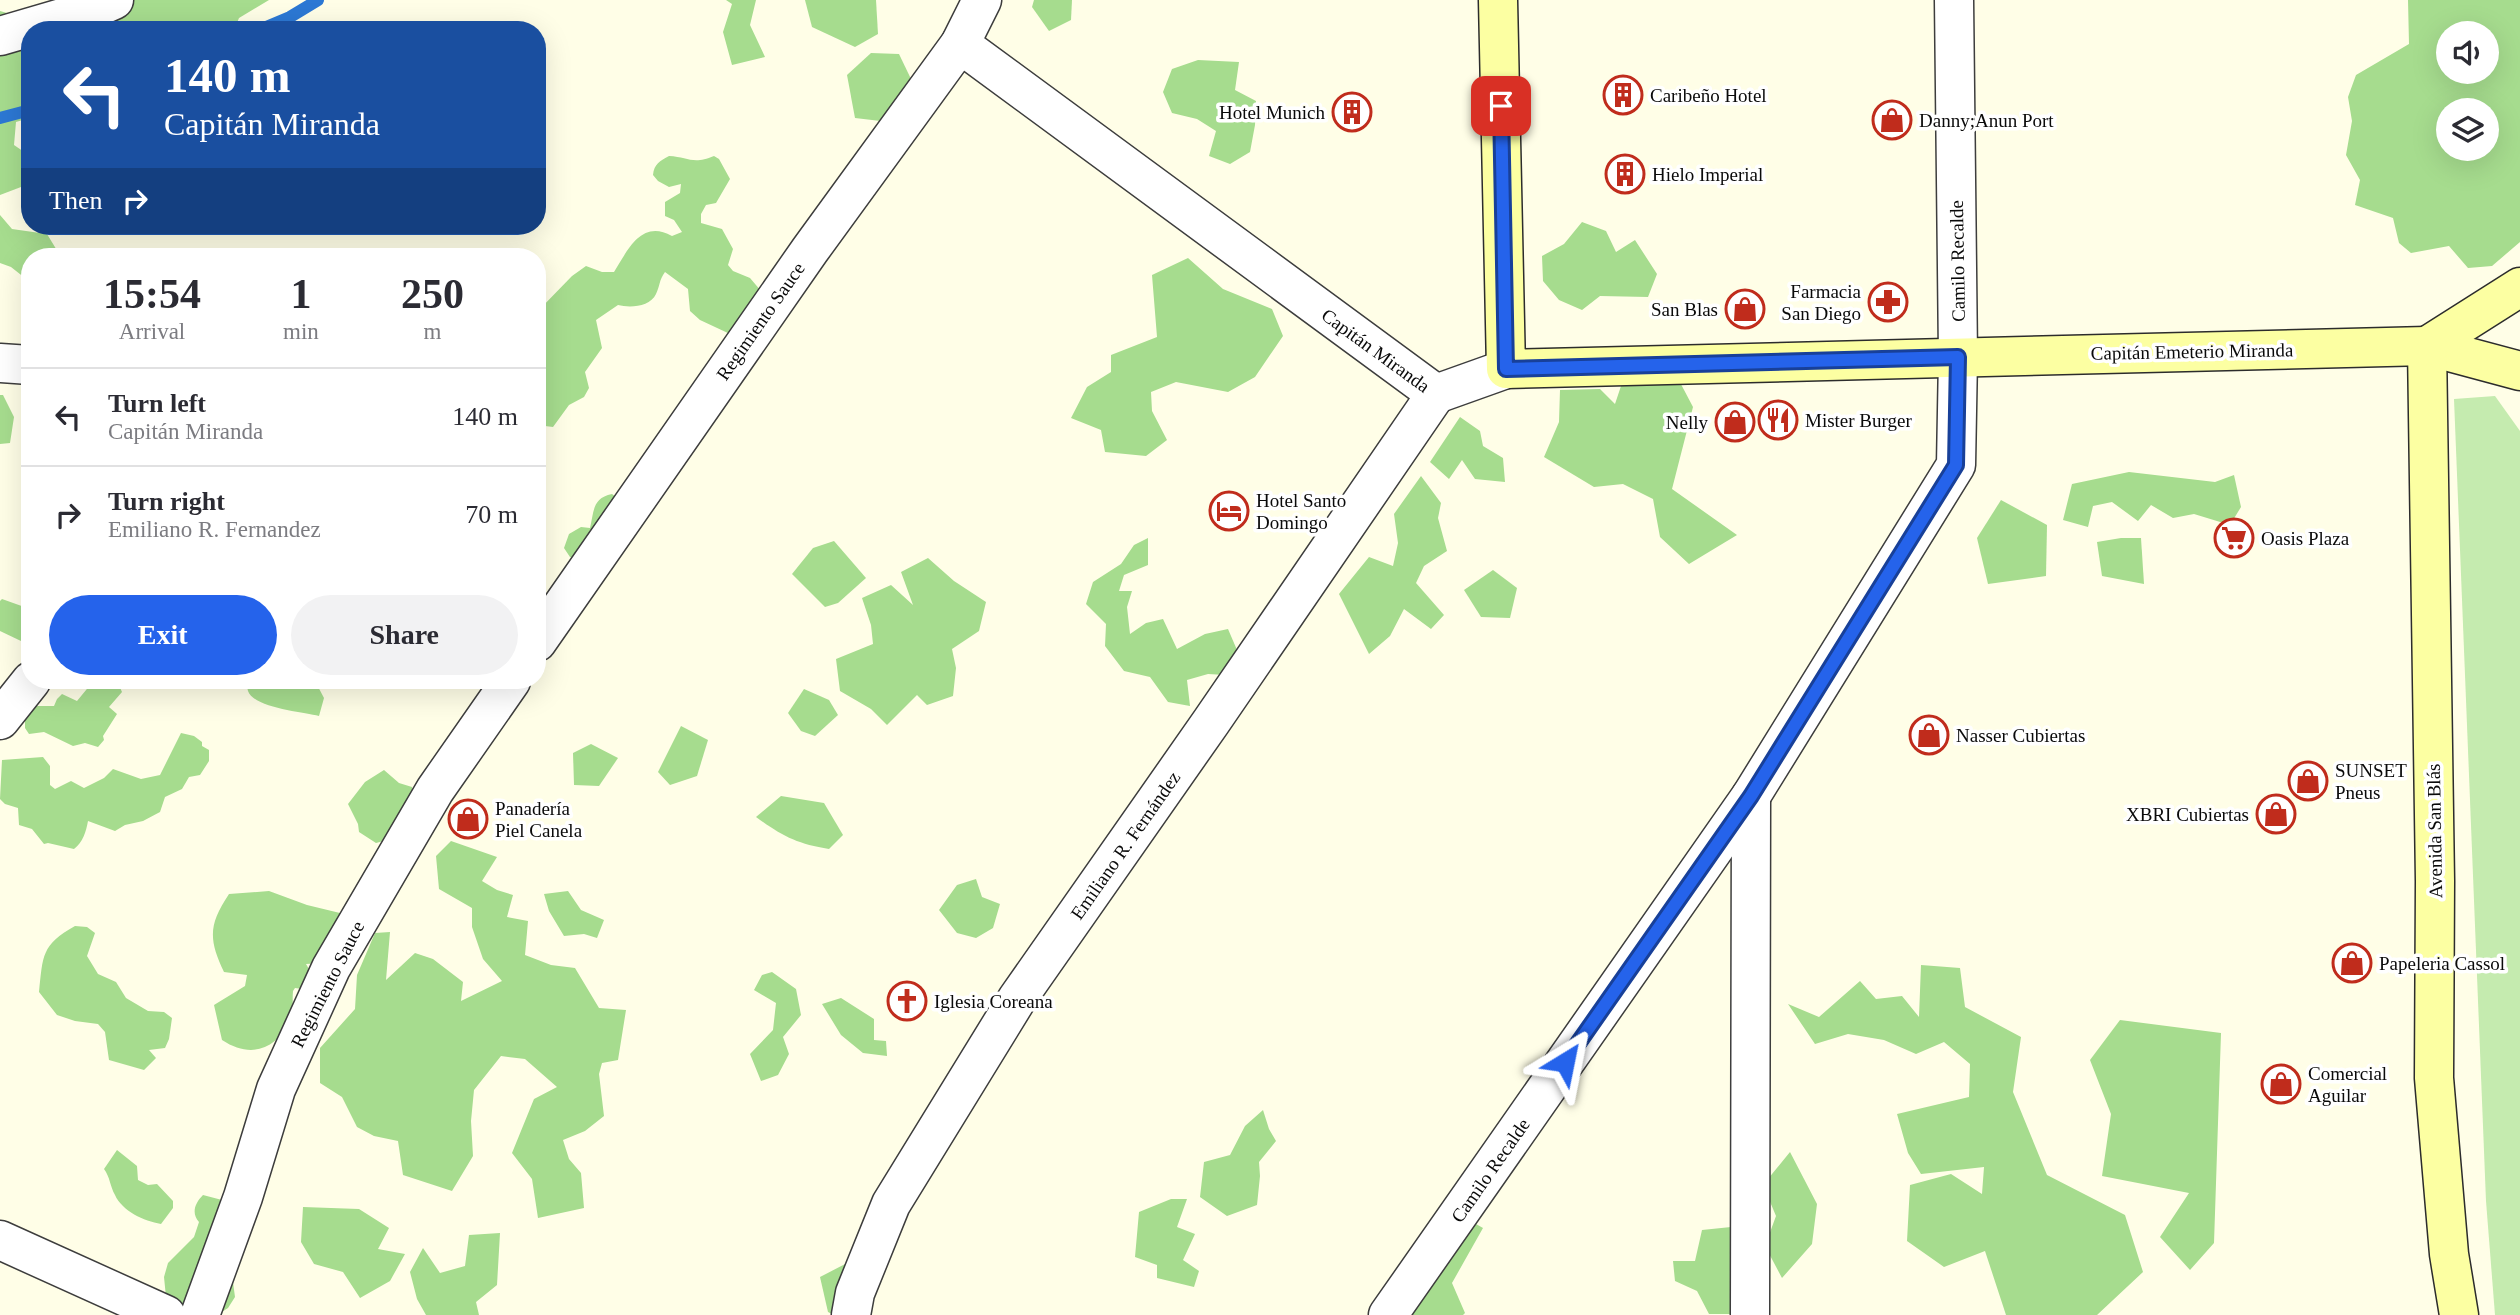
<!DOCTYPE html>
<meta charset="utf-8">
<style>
:root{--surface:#fff;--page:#f2f2f3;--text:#2b2b33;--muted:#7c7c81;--line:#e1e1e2;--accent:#2563eb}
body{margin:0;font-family:Georgia,serif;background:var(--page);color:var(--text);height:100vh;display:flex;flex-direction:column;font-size:26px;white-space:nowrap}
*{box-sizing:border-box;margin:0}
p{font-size:23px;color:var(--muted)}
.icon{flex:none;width:38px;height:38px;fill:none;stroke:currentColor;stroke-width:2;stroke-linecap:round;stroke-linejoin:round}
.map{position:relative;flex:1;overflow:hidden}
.side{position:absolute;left:21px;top:248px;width:525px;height:441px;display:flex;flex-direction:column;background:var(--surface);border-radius:28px;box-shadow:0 7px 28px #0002}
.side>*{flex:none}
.banner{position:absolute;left:21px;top:21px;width:525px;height:214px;border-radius:28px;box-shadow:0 7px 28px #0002;background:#1a4fa0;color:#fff;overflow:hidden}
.tools{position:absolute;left:2436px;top:21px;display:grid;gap:14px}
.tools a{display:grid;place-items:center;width:63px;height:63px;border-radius:50%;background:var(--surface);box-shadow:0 7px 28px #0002;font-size:35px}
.pin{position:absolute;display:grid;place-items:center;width:60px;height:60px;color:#fff;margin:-30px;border-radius:14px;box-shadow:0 4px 10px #0006}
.me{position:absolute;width:77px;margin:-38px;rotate:35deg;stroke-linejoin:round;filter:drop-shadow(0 0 5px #0008)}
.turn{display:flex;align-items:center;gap:24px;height:147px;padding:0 28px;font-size:32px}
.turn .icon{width:91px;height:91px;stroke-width:2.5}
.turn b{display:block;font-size:49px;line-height:60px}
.then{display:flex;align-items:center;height:66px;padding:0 28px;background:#0003;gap:14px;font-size:26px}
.eta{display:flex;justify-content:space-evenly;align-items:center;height:119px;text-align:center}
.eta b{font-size:42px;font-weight:600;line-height:49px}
.cta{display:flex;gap:14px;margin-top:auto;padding:14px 28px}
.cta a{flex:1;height:80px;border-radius:42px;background:var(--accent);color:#fff;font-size:28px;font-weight:600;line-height:80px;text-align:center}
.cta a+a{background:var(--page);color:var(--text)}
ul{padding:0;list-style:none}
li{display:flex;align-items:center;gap:21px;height:98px;padding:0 28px;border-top:2px solid var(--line)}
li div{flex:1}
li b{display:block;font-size:26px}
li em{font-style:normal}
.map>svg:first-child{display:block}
</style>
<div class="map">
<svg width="2520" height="1315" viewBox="0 0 2520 1315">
<rect width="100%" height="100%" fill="#fffee7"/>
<path fill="#c5ebaf" d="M2495 396 2520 431V1315H2495L2486 1201 2454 399Z"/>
<g fill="#a6dc8e" fill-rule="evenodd">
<path d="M71 0H269L239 18 234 30H116L108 27Z"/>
<path d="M726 0H756L750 25 765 57 732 65 723 32 732 4Z"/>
<path d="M805 0H876L878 34 855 47 812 27Z"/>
<path d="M1034 0H1072L1071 20 1049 31 1032 7Z"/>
<path d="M2408 0H2520V242L2492 266 2468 268 2449 246 2411 253 2399 243 2393 218 2355 205 2360 180 2346 155 2352 121 2348 97 2356 75 2409 44ZM2487 33V72H2448V33ZM2448 110H2487V149H2448Z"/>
<path d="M0 11 14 15 30 40V112L26 119 16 122 14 145 30 156V167L21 187 0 195Z"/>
<path d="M871 53 899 54 911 79 889 122 855 118 847 75Z"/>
<path d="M1198 60 1239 62 1235 90 1256 101 1255 125 1250 152 1230 164 1209 156 1216 131 1197 119 1172 113 1163 92 1172 69Z"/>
<path d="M669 156C688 157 693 165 714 156L719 159 730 179 716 203 706 205 701 214V223L722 229 733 249 728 265 733 271 750 278 767 298 730 334 700 320 690 311 688 289 665 272C659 280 660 286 656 294 650 307 630 308 618 305L596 320 602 348 585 372 589 388 584 397 569 405 553 427 537 425V312L572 276 586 266 602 272H614C628 250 641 219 672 236L682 232 674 220 665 216V202L680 193 681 184 669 187 658 181 653 175C654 164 660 161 669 156Z"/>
<path d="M0 215 12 229 47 234 61 257H30V282L11 267 0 263Z"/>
<path d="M1582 222 1606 231 1616 252 1635 240 1657 274 1648 297 1600 296 1582 310 1559 300 1543 281 1542 256 1564 244Z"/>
<path d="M1188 258 1223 289 1272 309 1283 336 1255 377 1228 392 1176 382 1151 392 1152 411 1167 440 1146 456 1105 452 1101 430 1071 418 1087 387 1111 372V355L1157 337 1152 275Z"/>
<path d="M1673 369 1693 407 1672 489 1737 535 1689 564 1660 537 1653 499 1623 484 1594 487 1544 457 1559 422 1560 390 1600 389 1615 404 1625 374Z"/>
<path d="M0 395H3L14 417 10 443 0 444Z"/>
<path d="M1460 417 1480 431 1483 446 1503 458 1505 482 1475 479 1462 460 1449 479 1430 462Z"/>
<path d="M2129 472 2215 482 2234 475 2241 507 2230 525 2194 514 2173 518 2151 505 2138 521 2112 502 2093 506 2088 527 2063 520 2072 484Z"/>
<path d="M1421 476 1441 503 1438 518 1447 551 1424 566 1416 583 1444 615 1431 629 1404 609 1390 636 1369 654 1339 594 1369 557 1393 566 1398 543 1394 514Z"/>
<path d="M612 494 616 497 580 561 570 557 564 548 569 534 581 527 590 528C594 512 592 498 612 494Z"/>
<path d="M2001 500 2047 525 2046 576 1988 584 1977 538Z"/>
<path d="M1148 538V565L1124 575 1119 591H1132L1127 607 1130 634 1146 623 1163 619 1177 649 1205 634 1228 629 1240 657 1225 675 1208 674 1187 680 1190 706 1168 702 1150 677 1124 671 1105 646 1106 624 1086 604 1093 582 1121 564 1134 545Z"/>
<path d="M2121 538H2141L2144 584 2102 576 2097 542Z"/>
<path d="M834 541 866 578 838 603 825 607 792 574 813 548Z"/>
<path d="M928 558 954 581 986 602 979 631 952 649 956 668 953 696 927 705 917 695 887 725 871 709 840 691 836 659 873 644 871 625 862 598 891 585 913 605 901 572Z"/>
<path d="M1493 570 1517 588 1510 618 1481 617 1464 590Z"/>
<path d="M2 599 30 609V640L21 641 0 631V601Z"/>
<path d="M105 681C115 681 118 682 122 692L109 707 117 714 103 736 104 740 98 747 85 743 73 746 44 732 29 734 25 728V713L31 706H54L57 699 62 694 77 701 91 684H99Z"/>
<path d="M246 681H315L324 698 319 716C303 712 254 708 248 691 247 688 247 684 246 681Z"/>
<path d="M804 689 829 700 838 715 815 736 801 731 788 713Z"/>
<path d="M681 726 708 740 697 776 670 785 658 772Z"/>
<path d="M181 733 194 736 202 742V746L209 750V761L200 775 189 777 182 789 165 797 160 812 143 821 125 825 115 831 88 821C86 832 83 842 74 849L48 843 44 844 32 829 19 825 18 808 5 804 0 799 2 760 43 757 50 766V785L55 789 71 781 84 788 104 778 113 769 141 779 160 775Z"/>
<path d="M591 744 618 758 599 786 574 785 573 753Z"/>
<path d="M384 770 399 783 412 787 415 807 391 839 376 843 359 832 358 824 348 804 365 782Z"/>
<path d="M781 796 824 803 843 835 829 849C797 844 782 836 756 817Z"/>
<path d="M451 841 497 857 482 881 497 890 513 895 507 917 528 921 525 955 551 965 575 968 599 1008 626 1010 618 1060 602 1063 599 1074 604 1116 585 1131 563 1140 569 1159 581 1173 584 1208 538 1218 532 1179 512 1153 534 1099 557 1087 525 1059 501 1056 474 1090 471 1121 473 1156 452 1191 403 1175 398 1141 374 1136 357 1127 342 1097 320 1083V1048L355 1009 357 975 375 933 390 932 386 980 415 953 433 959 463 982 461 1001 502 981 483 959 472 927V908L439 889 436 856Z"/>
<path d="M976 879 982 897 1000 904 993 928 976 938 957 933 939 910 957 885Z"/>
<path d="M269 891 307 905 340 913 345 924 322 963 306 964 310 971 302 989 295 988 293 991C292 1000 294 1012 291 1019 276 1050 251 1059 222 1040L214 1005 245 986 247 975 224 972C208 939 209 924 229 894Z"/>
<path d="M568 891 581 910 604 920 597 938 584 934 564 936 549 911 544 894Z"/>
<path d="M75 926 87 927 95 933 87 956 98 974 116 982 126 998 148 1011 164 1012 172 1018 169 1039 165 1048 149 1050 156 1058 144 1070 109 1060 105 1032 98 1024 75 1021 57 1015 39 992C43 956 41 945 75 926Z"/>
<path d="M1921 965 1960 968 1965 1007 2021 1037 2013 1092 2047 1175 2125 1215 2143 1272 2097 1315H2006L1985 1251 1944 1267 1907 1241 1910 1185 1951 1174 1982 1194 1984 1167 1921 1174 1908 1153 1897 1114 1969 1097 1970 1064 1944 1042 1916 1054 1884 1040 1848 1034 1815 1044 1788 1004 1819 1017 1860 981 1876 999 1902 996 1919 1017Z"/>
<path d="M772 972 796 989 801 1015 783 1037 789 1054 778 1075 761 1081 750 1054 773 1030 776 1003 754 990 762 975Z"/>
<path d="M841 998 874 1019V1040L886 1041 887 1056 863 1053 841 1035 822 1004Z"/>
<path d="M2120 1020 2221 1033 2214 1243 2190 1270 2160 1237 2189 1193 2102 1176 2111 1114 2090 1060Z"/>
<path d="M1263 1110 1269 1129 1276 1141 1259 1162 1260 1176 1257 1205 1227 1216 1200 1197 1204 1162 1230 1155 1245 1126Z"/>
<path d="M117 1150 137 1166 138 1180 148 1185 157 1184 173 1201V1208L161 1224C144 1221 122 1211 115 1195 110 1186 110 1177 104 1169Z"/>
<path d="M1790 1152 1817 1204 1812 1244 1782 1278 1765 1246 1776 1216 1763 1185Z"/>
<path d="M203 1195 222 1200 235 1297 228 1308 217 1315 167 1307 164 1277 168 1263 194 1237 199 1222C191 1213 195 1203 203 1195Z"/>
<path d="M1171 1199H1187L1177 1227 1195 1234 1183 1260 1199 1271 1194 1287 1157 1278V1265L1135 1257 1139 1212Z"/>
<path d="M303 1207 359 1209 389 1228 378 1249 405 1254 390 1281 360 1298 343 1272 314 1264 301 1242Z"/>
<path d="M1469 1220 1483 1228 1452 1283 1465 1313 1463 1315H1395Z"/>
<path d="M1731 1227 1734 1314H1709L1697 1291 1675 1281 1673 1261H1695L1702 1230Z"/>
<path d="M500 1233 497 1285 476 1302 479 1315H426L417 1299 410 1272 423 1248 440 1273 465 1266 469 1235Z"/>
<path d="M849 1262 834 1315 828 1312 820 1277Z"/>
</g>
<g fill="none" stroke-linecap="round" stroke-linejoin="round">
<g stroke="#2c78d4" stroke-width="12">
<path d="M259 30 290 17 318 0"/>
<path d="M0 118 30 110"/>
</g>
<defs>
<g id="street">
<path d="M0 36 96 8 114 0"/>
<path d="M960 44 1436 394"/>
<path d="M0 363 30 365"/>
<path d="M1436 394 1506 369"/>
<path d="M537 642 810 250 960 44 982 0"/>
<path d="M0 720 31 681"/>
<path d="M0 1240 166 1315"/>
<path d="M200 1315 243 1197 276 1089 331 968 435 790 511 681"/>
<path d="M851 1315 855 1293 891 1204 1017 999 1211 722 1436 394"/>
<path d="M1388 1315 1751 796 1956 465 1958 357 1954 0"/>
<path d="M1750 1315 1751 796"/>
</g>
<g id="secondary">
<path d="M1498 0 1506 369 2427 346 2520 371"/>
<path d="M2427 346 2435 881 2434 1078 2449 1254 2459 1315"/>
<path d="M2427 346 2520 287"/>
</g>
</defs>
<use href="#street" stroke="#3d3d3d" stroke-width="41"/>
<use href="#secondary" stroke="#2c2c2c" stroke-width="41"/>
<use href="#street" stroke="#fff" stroke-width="38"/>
<use href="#secondary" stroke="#fcffa2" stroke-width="38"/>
</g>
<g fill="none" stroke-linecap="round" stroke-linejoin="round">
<defs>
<path id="route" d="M1501 106 1506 369 1958 357 1956 465 1751 796 1565 1062"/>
</defs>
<use href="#route" stroke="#184099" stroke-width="18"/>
<use href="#route" stroke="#2563eb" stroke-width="12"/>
</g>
<defs>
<symbol id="building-ring" viewBox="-11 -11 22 22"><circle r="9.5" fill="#fff" stroke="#c02c1c" stroke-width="1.5"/><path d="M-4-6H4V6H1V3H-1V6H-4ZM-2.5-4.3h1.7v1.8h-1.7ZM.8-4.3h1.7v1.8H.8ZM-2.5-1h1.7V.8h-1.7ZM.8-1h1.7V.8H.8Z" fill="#c02c1c"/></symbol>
<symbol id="shop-ring" viewBox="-11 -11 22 22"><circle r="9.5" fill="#fff" stroke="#c02c1c" stroke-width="1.5"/><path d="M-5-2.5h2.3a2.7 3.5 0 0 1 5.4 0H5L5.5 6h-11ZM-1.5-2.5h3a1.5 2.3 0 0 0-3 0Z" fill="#c02c1c"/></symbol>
<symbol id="pharmacy-ring" viewBox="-11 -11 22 22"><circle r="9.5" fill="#fff" stroke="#c02c1c" stroke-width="1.5"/><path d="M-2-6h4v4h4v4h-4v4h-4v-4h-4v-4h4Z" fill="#c02c1c"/></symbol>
<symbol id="restaurant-ring" viewBox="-11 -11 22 22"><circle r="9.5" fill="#fff" stroke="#c02c1c" stroke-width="1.5"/><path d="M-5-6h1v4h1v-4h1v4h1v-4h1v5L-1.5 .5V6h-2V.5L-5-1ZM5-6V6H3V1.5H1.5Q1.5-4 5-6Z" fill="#c02c1c"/></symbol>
<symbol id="hotel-ring" viewBox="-11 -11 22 22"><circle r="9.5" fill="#fff" stroke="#c02c1c" stroke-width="1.5"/><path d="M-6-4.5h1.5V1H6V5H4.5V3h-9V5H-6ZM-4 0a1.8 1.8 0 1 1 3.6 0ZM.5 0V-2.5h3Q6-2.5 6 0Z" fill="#c02c1c"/></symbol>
<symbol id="supermarket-ring" viewBox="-11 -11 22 22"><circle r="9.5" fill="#fff" stroke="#c02c1c" stroke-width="1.5"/><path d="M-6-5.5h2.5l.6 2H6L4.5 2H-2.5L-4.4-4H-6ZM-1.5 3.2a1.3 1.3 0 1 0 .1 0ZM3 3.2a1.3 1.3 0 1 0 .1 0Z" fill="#c02c1c"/></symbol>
<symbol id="church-ring" viewBox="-11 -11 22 22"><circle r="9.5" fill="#fff" stroke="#c02c1c" stroke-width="1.5"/><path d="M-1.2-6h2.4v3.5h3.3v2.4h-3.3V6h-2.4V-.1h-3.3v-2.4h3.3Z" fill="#c02c1c"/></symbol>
</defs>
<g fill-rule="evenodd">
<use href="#building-ring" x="1601" y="73" width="44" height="44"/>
<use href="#building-ring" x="1330" y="90" width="44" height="44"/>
<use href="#shop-ring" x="1870" y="98" width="44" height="44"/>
<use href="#building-ring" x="1603" y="152" width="44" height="44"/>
<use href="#pharmacy-ring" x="1866" y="280" width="44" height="44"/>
<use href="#shop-ring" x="1723" y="287" width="44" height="44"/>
<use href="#restaurant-ring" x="1756" y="398" width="44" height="44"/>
<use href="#shop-ring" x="1713" y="400" width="44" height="44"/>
<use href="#hotel-ring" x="1207" y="489" width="44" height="44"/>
<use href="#supermarket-ring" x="2212" y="516" width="44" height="44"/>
<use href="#shop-ring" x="1907" y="713" width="44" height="44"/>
<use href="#shop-ring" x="2286" y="759" width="44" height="44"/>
<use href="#shop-ring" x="2254" y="792" width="44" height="44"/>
<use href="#shop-ring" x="446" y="797" width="44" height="44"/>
<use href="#shop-ring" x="2330" y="941" width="44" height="44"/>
<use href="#church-ring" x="885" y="979" width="44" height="44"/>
<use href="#shop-ring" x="2259" y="1062" width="44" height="44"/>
</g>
<g text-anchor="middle" stroke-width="7" stroke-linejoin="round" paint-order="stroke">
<g font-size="19" fill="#0a0a0a" stroke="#fff" text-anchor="start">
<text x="1650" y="102">Caribeño Hotel</text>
<text x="1325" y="119" text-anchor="end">Hotel Munich</text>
<text x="1919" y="127">Danny;Anun Port</text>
<text x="1652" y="181">Hielo Imperial</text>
<text x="1861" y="298" text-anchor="end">Farmacia<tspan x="1861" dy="22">San Diego</tspan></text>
<text x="1718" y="316" text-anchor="end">San Blas</text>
<text x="1805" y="427">Mister Burger</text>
<text x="1708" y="429" text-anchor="end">Nelly</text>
<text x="1256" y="507">Hotel Santo<tspan x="1256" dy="22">Domingo</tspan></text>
<text x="2261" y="545">Oasis Plaza</text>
<text x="1956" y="742">Nasser Cubiertas</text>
<text x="2335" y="777">SUNSET<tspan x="2335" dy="22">Pneus</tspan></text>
<text x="495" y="815">Panadería<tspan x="495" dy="22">Piel Canela</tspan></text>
<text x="2249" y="821" text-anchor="end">XBRI Cubiertas</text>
<text x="2379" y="970">Papeleria Cassol</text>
<text x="934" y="1008">Iglesia Coreana</text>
<text x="2308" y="1080">Comercial<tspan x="2308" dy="22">Aguilar</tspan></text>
</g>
<g font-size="19" fill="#0a0a0a" stroke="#fff">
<text transform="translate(1957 261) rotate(-91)" y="7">Camilo Recalde</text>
<text transform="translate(760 321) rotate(-55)" y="7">Regimiento Sauce</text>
<text transform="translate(1376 350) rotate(36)" y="7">Capitán Miranda</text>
<text transform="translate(2192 351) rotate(-1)" y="7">Capitán Emeterio Miranda</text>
<text transform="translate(2434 831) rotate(-91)" y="7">Avenida San Blás</text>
<text transform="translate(1125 845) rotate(-55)" y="7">Emiliano R. Fernández</text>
<text transform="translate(327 984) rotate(-63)" y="7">Regimiento Sauce</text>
<text transform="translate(1490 1170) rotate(-55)" y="7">Camilo Recalde</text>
</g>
</g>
</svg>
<div class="tools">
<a><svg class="icon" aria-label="sound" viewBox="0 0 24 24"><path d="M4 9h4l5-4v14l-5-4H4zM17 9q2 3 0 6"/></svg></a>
<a><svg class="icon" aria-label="layers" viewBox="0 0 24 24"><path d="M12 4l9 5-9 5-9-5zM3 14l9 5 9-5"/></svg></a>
</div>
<div class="pin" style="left:1501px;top:106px;background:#d93025"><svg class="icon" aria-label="arrive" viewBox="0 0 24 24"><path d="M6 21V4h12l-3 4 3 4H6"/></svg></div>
<svg class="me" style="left:1565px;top:1062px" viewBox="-20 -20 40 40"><path d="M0-17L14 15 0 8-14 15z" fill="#2563eb" stroke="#fff" stroke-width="4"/></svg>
<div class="banner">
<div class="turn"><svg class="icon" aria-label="left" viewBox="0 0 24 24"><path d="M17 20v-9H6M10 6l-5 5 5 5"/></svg><div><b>140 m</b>Capitán Miranda</div></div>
<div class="then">Then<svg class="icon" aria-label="right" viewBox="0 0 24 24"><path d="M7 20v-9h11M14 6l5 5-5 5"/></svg></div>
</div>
<section class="side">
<div class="eta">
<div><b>15:54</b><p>Arrival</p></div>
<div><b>1</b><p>min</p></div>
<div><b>250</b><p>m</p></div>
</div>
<ul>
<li><svg class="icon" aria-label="left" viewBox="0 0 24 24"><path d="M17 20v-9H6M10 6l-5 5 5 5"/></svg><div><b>Turn left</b><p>Capitán Miranda</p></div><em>140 m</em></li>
<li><svg class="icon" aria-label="right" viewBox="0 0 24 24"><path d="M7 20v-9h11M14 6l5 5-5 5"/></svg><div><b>Turn right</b><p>Emiliano R. Fernandez</p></div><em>70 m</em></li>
</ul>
<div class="cta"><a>Exit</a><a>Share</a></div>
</section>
</div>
